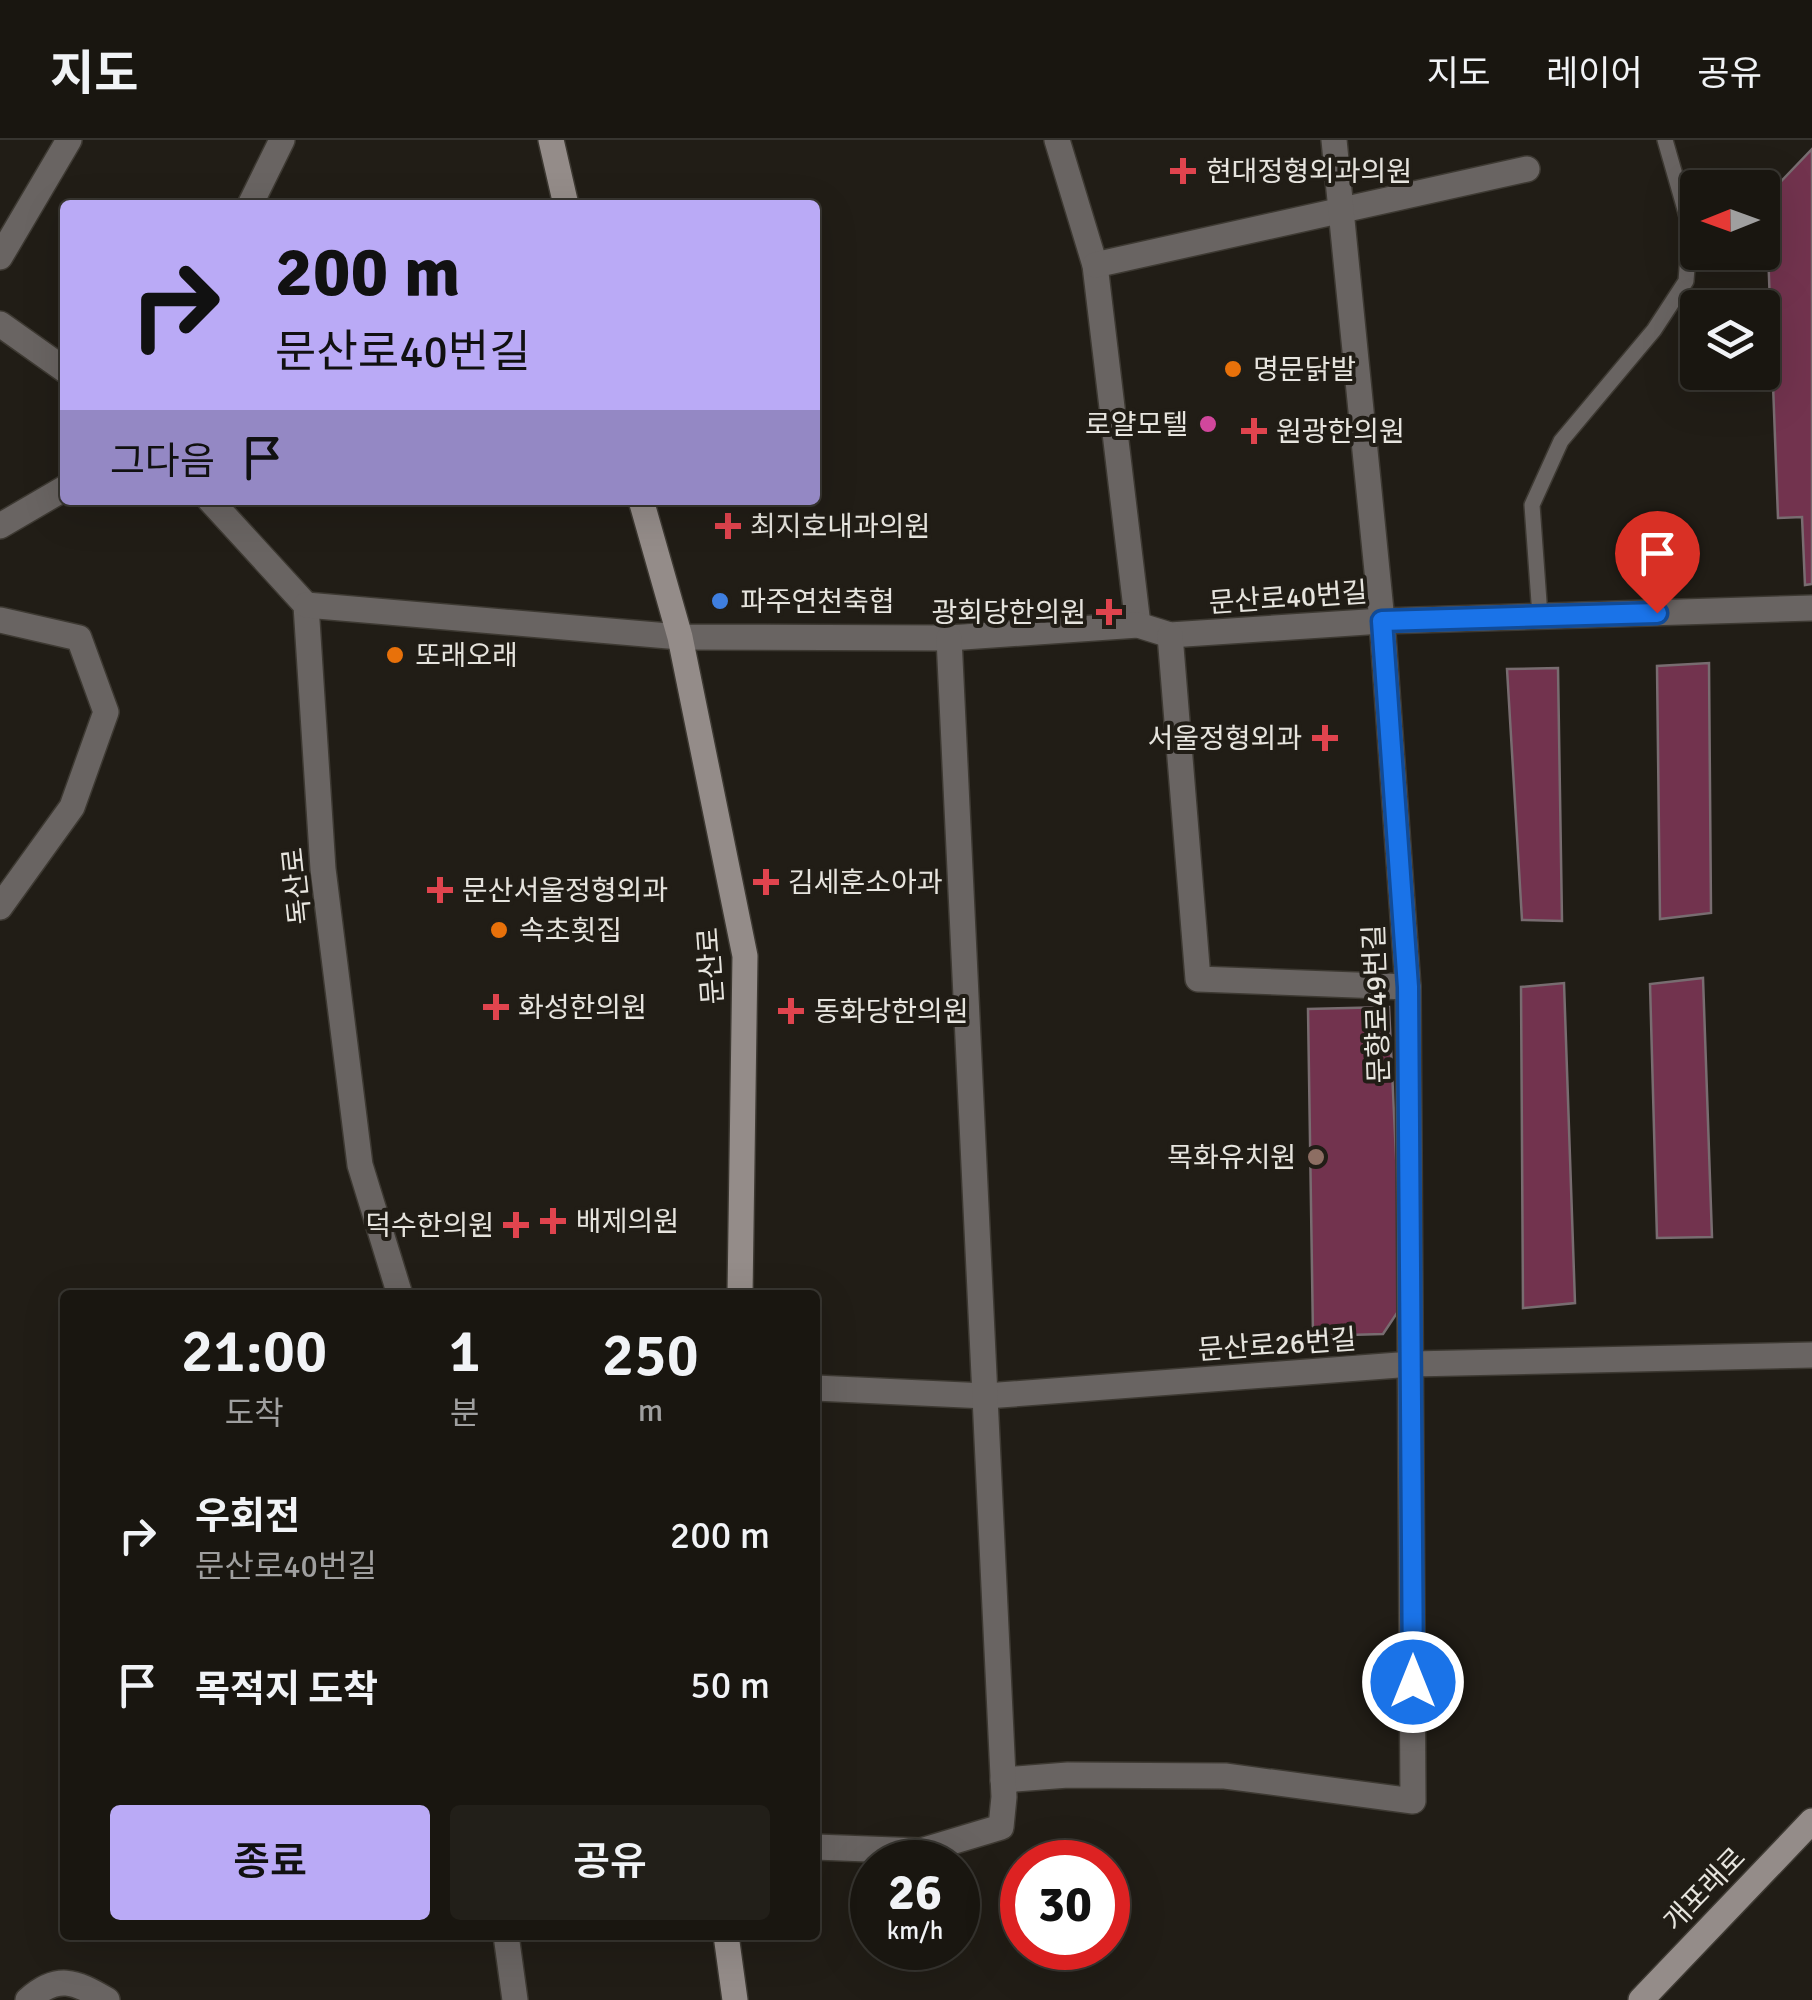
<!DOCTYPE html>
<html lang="ko">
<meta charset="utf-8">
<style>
:root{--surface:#191610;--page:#221f19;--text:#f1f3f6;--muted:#9f9f9f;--line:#373530;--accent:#baaaf6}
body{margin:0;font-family:Signika,"Noto Sans KR",sans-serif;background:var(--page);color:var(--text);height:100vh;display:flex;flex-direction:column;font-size:38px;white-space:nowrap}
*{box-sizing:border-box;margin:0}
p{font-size:32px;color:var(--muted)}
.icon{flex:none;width:55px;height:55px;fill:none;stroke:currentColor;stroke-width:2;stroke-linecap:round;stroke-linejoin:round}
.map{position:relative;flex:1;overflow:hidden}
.panel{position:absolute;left:60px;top:1150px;width:760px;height:650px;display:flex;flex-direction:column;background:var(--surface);border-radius:10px;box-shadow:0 10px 40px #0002,0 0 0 2px var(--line)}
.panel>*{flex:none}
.banner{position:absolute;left:60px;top:60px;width:760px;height:305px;border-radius:10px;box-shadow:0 10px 40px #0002,0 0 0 2px var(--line);background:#baaaf6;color:#111;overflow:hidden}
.needle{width:65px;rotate:269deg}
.controls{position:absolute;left:1680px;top:30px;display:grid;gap:20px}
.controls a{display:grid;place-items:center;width:100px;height:100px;border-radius:10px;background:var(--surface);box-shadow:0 10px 40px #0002,0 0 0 2px var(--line);font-size:50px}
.speed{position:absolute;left:850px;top:1700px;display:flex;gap:20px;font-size:50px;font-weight:700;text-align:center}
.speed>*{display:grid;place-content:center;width:130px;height:130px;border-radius:50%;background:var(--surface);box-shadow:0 10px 40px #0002,0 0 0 2px var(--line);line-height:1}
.speed small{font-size:25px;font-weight:400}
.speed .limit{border:15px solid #d22;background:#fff;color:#111}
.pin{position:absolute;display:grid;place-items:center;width:85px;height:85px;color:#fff;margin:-102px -42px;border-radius:50% 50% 50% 0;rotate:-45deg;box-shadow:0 0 10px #0007}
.pin .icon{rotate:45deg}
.me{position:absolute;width:110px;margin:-55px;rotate:0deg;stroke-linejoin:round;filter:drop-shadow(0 0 8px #0008)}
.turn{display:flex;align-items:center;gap:35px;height:210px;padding:0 50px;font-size:45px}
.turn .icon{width:130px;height:130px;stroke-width:2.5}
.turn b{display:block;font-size:70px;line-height:85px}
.then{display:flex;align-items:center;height:95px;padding:0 50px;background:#0003;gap:20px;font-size:38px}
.eta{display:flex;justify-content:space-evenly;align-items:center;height:170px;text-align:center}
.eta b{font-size:60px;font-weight:600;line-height:70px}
.primary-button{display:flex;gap:20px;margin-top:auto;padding:20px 50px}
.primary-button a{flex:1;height:115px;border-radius:10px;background:var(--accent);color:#111;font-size:40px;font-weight:600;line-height:115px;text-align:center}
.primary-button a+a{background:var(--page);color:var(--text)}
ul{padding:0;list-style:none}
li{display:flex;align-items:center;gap:30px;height:150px;padding:0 50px}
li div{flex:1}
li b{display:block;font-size:38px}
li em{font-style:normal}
header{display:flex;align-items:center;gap:60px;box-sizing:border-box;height:140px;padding:0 50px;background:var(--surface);border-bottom:2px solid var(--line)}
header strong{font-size:48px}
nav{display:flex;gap:55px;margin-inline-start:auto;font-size:35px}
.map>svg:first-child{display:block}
</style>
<header>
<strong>지도</strong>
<nav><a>지도</a><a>레이어</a><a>공유</a></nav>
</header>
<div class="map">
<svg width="1812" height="1860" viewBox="0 0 1812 1860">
<rect width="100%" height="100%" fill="#211d16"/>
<g fill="#72334e" stroke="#786c70" stroke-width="2.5">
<path d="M1812 9V444L1805 445 1802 377 1778 378 1766 57Z"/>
<path d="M1709 523 1711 773 1660 779 1657 526Z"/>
<path d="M1558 528 1562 781 1522 780 1507 529Z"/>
<path d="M1703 838 1712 1097 1657 1098 1650 844Z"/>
<path d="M1564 843 1575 1163 1523 1168 1521 847Z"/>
<path d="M1389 867 1403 1164 1383 1194 1313 1196 1308 869Z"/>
</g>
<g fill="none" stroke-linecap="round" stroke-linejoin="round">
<defs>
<path id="lane" d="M1540 476 1532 365 1561 301 1654 190 1686 141 1690 87 1665 0"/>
<g id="street">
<path d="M1057 0 1095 125 1138 485"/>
<path d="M250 65 282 0"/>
<path d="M0 117 69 0"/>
<path d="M1095 125 1527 29"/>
<path d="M0 184 65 230"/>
<path d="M210 360 306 465 323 729 360 1025 400 1155"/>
<path d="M0 386 65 348"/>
<path d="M306 465 680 497 949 498 1138 485 1170 495 1382 481 1812 468"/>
<path d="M0 480 79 498 106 572 72 667 0 767"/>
<path d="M1170 495 1198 839 1408 847"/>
<path d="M815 1248 986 1256 1412 1224 1812 1215"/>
<path d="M1003 1640 1068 1635 1225 1636 1413 1661 1408 847 1382 481 1334 0"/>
<path d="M815 1707 921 1711 1001 1687 1004 1657 949 498"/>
<path d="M506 1795 515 1860"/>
<path d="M28 1860C57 1834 75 1841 107 1860"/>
</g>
<g id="secondary">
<path d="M551 0 566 65"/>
<path d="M641 360 680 497 745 816 740 1155"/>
<path d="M726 1795 735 1860"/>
<path d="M1641 1860 1812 1681"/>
</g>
</defs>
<use href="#lane" stroke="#3d3932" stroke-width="18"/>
<use href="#street" stroke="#3d3932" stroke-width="28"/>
<use href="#secondary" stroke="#3d3932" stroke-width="28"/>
<use href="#lane" stroke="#696462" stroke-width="15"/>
<use href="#street" stroke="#696462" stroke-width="25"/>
<use href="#secondary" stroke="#948c89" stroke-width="25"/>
</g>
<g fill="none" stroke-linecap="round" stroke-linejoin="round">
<defs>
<path id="route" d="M1413 1542 1408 847 1382 481 1657 473"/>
</defs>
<use href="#route" stroke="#114b97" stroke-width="25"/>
<use href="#route" stroke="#1a73e8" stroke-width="18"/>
</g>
<g fill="#e0444e" stroke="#211d16" stroke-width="4">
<path d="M1178 16h10v10h10v10h-10v10h-10v-10h-10v-10h10z"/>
<path d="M1249 276h10v10h10v10h-10v10h-10v-10h-10v-10h10z"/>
<path d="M723 371h10v10h10v10h-10v10h-10v-10h-10v-10h10z"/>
<path d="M1104 457h10v10h10v10h-10v10h-10v-10h-10v-10h10z"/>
<path d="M1320 583h10v10h10v10h-10v10h-10v-10h-10v-10h10z"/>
<path d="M761 727h10v10h10v10h-10v10h-10v-10h-10v-10h10z"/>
<path d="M435 735h10v10h10v10h-10v10h-10v-10h-10v-10h10z"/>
<path d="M491 852h10v10h10v10h-10v10h-10v-10h-10v-10h10z"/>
<path d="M786 856h10v10h10v10h-10v10h-10v-10h-10v-10h10z"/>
<path d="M548 1066h10v10h10v10h-10v10h-10v-10h-10v-10h10z"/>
<path d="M511 1070h10v10h10v10h-10v10h-10v-10h-10v-10h10z"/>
</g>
<g fill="#e8710a" stroke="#211d16" stroke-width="4">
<circle cx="1233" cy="229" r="10"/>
<circle cx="395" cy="515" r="10"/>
<circle cx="499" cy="790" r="10"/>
</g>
<circle fill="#d1479c" stroke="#211d16" stroke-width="4" cx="1208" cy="284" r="10"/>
<circle fill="#3f7fe0" stroke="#211d16" stroke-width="4" cx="720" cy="461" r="10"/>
<circle fill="#8d6e63" stroke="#211d16" stroke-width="4" cx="1316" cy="1017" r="10"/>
<g text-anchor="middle" stroke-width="8" stroke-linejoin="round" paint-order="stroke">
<g font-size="28" fill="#e6e4de" stroke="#211d16" text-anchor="start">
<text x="1206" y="41">현대정형외과의원</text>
<text x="1253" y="239">명문닭발</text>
<text x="1188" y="294" text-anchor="end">로얄모텔</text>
<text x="1276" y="301">원광한의원</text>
<text x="750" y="396">최지호내과의원</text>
<text x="740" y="471">파주연천축협</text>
<text x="1086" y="482" text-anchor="end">광회당한의원</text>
<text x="415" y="525">또래오래</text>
<text x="1302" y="608" text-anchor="end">서울정형외과</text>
<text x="788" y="752">김세훈소아과</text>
<text x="462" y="760">문산서울정형외과</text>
<text x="519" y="800">속초횟집</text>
<text x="518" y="877">화성한의원</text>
<text x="814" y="881">동화당한의원</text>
<text x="1296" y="1027" text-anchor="end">목화유치원</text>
<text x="576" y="1091">배제의원</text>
<text x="494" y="1095" text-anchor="end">덕수한의원</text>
</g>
<g font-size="28" fill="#e6e4de" stroke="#211d16">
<text transform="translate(1288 457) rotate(-4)" y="10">문산로40번길</text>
<text transform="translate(296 746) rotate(-96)" y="10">독산로</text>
<text transform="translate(710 826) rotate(-94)" y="10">문산로</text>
<text transform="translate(1376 864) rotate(-92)" y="10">문향로49번길</text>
<text transform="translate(1277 1204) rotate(-4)" y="10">문산로26번길</text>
<text transform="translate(1704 1749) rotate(-46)" y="10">개포래로</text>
</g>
</g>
</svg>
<div class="controls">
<a><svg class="needle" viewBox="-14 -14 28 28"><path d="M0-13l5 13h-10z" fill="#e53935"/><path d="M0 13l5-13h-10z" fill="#9f9f9f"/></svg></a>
<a><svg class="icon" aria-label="layers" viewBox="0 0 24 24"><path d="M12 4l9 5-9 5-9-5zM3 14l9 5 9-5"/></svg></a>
</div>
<div class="speed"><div>26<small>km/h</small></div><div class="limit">30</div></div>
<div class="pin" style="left:1657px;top:473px;background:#d93025"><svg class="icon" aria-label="arrive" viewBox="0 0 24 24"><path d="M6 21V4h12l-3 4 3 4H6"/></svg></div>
<svg class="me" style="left:1413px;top:1542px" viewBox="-20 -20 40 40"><circle r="17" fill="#1a73e8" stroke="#fff" stroke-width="3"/><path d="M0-11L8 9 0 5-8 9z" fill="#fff"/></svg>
<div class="banner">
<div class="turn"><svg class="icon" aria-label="right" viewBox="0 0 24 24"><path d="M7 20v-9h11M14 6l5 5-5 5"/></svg><div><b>200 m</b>문산로40번길</div></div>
<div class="then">그다음<svg class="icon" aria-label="arrive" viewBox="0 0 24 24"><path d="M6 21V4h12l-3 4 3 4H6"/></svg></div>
</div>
<section class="panel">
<div class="eta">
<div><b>21:00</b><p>도착</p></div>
<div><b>1</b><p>분</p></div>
<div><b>250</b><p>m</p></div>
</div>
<ul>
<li><svg class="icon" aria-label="right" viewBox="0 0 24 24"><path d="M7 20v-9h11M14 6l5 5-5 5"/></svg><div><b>우회전</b><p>문산로40번길</p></div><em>200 m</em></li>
<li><svg class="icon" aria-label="arrive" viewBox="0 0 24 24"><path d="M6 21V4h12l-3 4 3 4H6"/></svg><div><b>목적지 도착</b></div><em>50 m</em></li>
</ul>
<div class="primary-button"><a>종료</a><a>공유</a></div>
</section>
</div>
